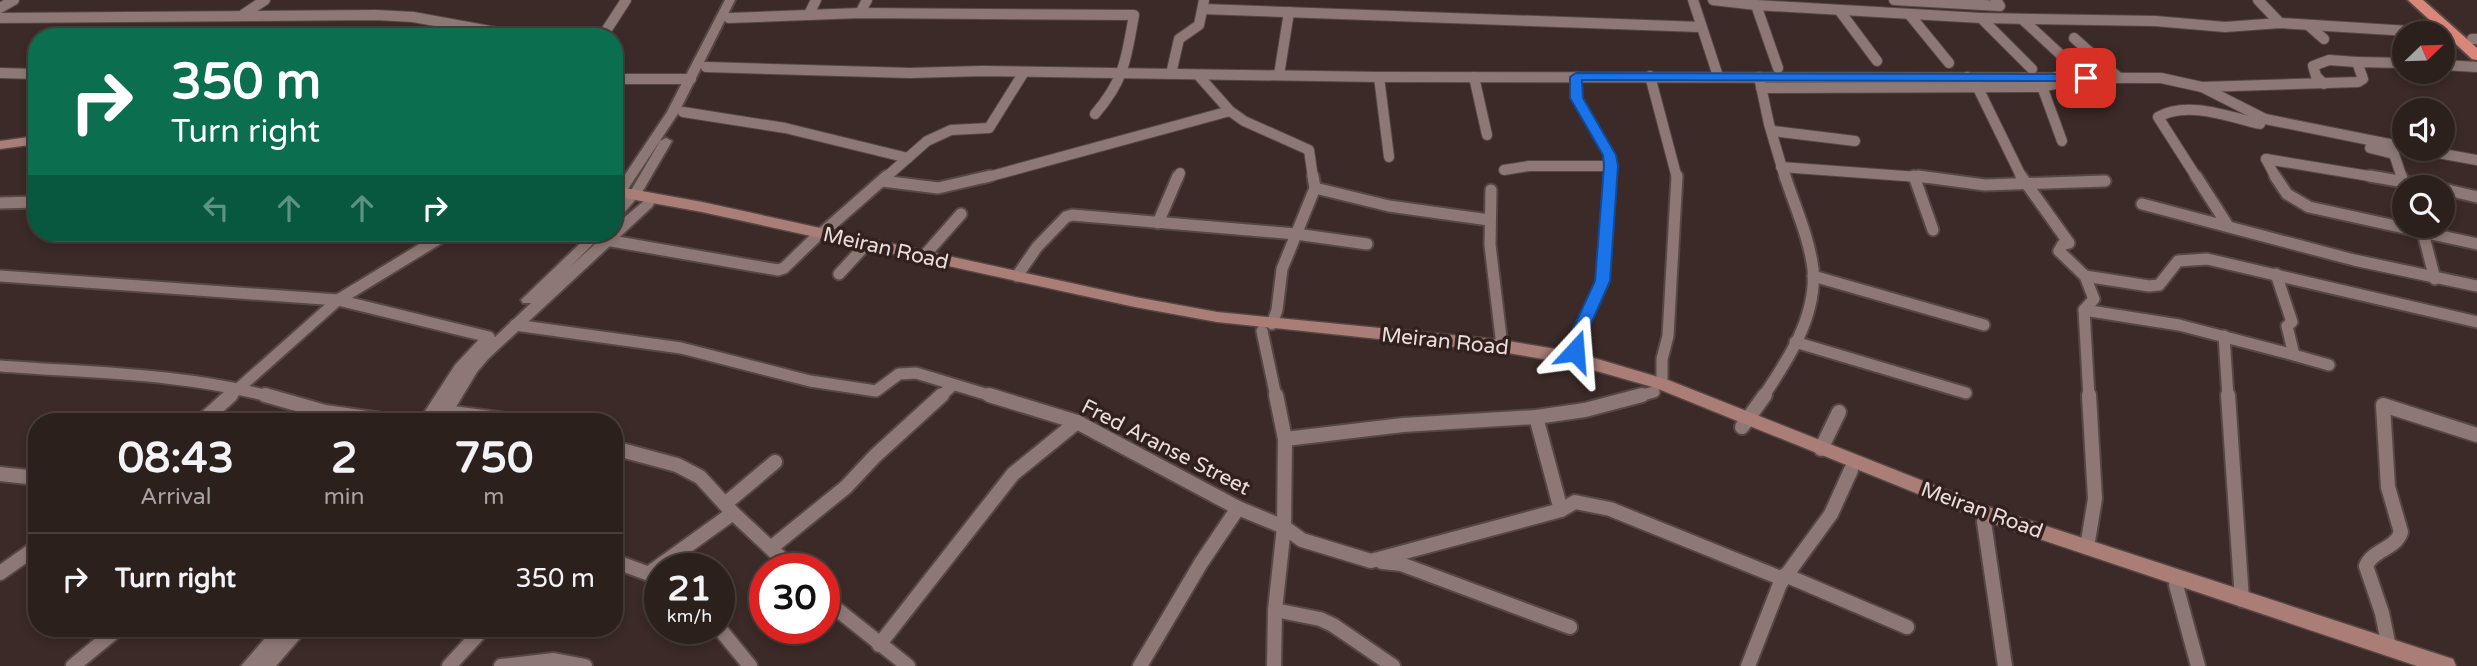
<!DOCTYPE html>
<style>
:root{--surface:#2c201d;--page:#342826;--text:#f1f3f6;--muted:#a6a3a4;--line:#483e3b}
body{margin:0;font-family:"Varela Round",sans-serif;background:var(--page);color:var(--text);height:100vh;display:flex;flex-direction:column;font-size:26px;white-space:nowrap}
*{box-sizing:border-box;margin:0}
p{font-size:23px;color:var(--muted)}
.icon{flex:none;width:38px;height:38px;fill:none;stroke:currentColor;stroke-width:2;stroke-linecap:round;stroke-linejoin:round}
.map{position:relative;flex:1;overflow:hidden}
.side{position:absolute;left:28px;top:413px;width:595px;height:224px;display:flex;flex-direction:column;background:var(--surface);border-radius:28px;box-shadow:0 4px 10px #0003,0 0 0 2px var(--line)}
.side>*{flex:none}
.hud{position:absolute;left:28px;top:28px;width:595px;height:214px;border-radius:28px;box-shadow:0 4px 10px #0003,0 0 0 2px var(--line);background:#0b6e4f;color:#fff;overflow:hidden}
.needle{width:46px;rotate:67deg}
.buttons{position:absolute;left:2392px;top:21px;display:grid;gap:14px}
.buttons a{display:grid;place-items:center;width:63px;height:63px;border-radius:50%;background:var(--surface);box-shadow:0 4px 10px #0003,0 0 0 2px var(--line);font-size:35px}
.speed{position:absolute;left:644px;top:553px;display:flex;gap:14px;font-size:35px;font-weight:700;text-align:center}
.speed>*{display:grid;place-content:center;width:91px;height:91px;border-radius:50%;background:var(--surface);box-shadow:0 4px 10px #0003,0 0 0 2px var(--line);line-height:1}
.speed small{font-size:18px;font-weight:400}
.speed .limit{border:10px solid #d22;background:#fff;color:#111}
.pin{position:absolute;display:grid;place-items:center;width:60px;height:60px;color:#fff;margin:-30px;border-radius:14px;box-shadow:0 4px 10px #0006}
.me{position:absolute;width:77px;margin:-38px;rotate:19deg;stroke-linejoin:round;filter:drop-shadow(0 0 5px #0008)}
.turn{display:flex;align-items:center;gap:24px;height:147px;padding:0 28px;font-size:32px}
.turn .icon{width:91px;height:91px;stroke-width:2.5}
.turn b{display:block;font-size:49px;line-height:60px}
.lanes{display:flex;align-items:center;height:66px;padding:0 28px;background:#0003;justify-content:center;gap:35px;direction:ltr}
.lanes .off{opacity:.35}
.eta{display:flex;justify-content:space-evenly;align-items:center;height:119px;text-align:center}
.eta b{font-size:42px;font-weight:700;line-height:49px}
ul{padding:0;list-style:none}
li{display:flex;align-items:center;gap:21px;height:91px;padding:0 28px;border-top:2px solid var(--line)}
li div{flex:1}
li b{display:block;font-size:26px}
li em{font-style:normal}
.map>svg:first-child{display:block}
</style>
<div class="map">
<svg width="2477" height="666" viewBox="0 0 2477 666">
<rect width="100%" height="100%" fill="#3b2a27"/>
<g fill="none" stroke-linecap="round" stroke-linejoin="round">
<defs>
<g id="minor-far2">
<path d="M1693 0 1718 76"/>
<path d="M1713 0 1756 5"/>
<path d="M1894 0 2000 6 1996 0"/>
<path d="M2258 0 2280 23"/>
<path d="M0 8 14 0"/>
<path d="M1203 9 1700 27"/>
<path d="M1839 10 1877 61"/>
<path d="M860 13 867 0"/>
<path d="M244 14 265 0"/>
<path d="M809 14 816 0"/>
<path d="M1909 14 1949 63"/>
<path d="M0 18 376 15 413 17 524 37"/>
<path d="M729 18 860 13 1134 15C1126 59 1125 79 1095 114"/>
<path d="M1981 18 2155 21 2225 27 2280 23 2441 33"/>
<path d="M2022 19 2086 78"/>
<path d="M2308 25 2324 39"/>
<path d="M602 37 626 0"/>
<path d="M2074 38 2119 78"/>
<path d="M2472 39H2477"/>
<path d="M2443 65 2477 67"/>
<path d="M706 67 910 73 982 71 1379 77 2161 78 2202 87 2265 119 2404 147"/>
<path d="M1778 68 1756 5 1981 18 2032 69"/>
<path d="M0 73 37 74"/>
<path d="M1171 74 1179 39 1199 25 1204 0"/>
<path d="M1198 75 1230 111 1244 121 1309 150 1313 178"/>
<path d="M1279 75 1289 12"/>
<path d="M1650 76 1677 178"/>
<path d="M1379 77 1389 157"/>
<path d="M1474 77 1487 135"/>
<path d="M1576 77 1577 98 1609 155 1610 178"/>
<path d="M1759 77 1769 124 1785 178"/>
<path d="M1967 77 1978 88 2022 178"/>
<path d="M614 79H691"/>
<path d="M2040 81 2062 141"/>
<path d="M2324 84 2316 76 2313 66 2329 60 2357 62"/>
<path d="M2202 87 2358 82 2363 79 2357 62 2404 63"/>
<path d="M1761 88 2041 87 2055 84 2056 77"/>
<path d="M683 112 785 128 908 158"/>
<path d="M1773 131 1855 141"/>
<path d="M2370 148 2394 154"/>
<path d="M2392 148 2402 178"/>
<path d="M2416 149 2477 160"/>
<path d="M2266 159 2276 178"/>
<path d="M2266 159 2381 178"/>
<path d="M1781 167 1932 178"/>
<path d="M1504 170 1529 166H1611"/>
<path d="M885 178 927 141 951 130 989 128 1024 72"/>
<path d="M984 178 1230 111"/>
<path d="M1178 178 1180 173"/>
<path d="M2197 178 2158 117C2187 100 2230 117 2260 124"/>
</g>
<g id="minor-far1">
<path d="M1914 176 1933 230"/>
<path d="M1918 176 1985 185 2105 181"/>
<path d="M2021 176 2069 243 2063 244 2059 251 2085 276 2094 299 2084 310 2089 397"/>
<path d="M2196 176 2228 226"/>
<path d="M2275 176 2287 194 2309 207 2477 244"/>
<path d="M2370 176 2433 187"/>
<path d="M2401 176 2405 187"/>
<path d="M882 181 938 188 990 176"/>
<path d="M1315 188 1389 206 1489 220"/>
<path d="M2443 189 2477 197"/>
<path d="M1491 190 1490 245 1502 346"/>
<path d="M0 203 37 202"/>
<path d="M2142 204 2354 260 2477 286"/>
<path d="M1158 223 1178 176"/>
<path d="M2422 229 2435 279"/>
<path d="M822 233 887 176"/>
<path d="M606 240 778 270 784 268 815 238"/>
<path d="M924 256 961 214"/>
<path d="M839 274 862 249"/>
<path d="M2276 274 2292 322 2287 326 2294 355 2329 365"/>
<path d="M0 276 338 300 489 337"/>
<path d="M1017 276 1037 247 1066 217 1072 215 1296 234 1367 244"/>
<path d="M1813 276 1984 325"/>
<path d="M2085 276 2149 286 2159 285 2178 261 2207 259 2477 322"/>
<path d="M2084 310 2179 325 2294 355"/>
<path d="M1272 324 1277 310 1282 269 1315 188 1313 176"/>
<path d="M515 325 681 348 810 381 876 391 899 374 916 373 995 397"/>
<path d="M1262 331 1276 397"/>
<path d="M2224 336 2228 397"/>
<path d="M1795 342 1966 393"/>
<path d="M1574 358 1578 335 1603 281 1610 176"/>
<path d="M0 366C90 373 184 373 271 397"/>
<path d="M1662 384V359L1668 336 1677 176"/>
<path d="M229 397 338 300 448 233"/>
<path d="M940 397 953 385"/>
<path d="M1635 397 1654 392"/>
<path d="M1763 397C1788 360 1817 316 1813 269 1809 237 1795 207 1785 176"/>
</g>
<g id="minor">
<path d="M265 395 325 412 396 422"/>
<path d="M989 395 1077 422 1238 508 1284 527 1302 540 1371 561 1561 510 1575 502 1610 509 1783 579"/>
<path d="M2228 395 2242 600"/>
<path d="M445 412 521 422"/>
<path d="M1536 417 1561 510"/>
<path d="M201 422 231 395"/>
<path d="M1742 427 1765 395"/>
<path d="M1285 439 1403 425 1536 417 1585 410 1642 395"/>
<path d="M614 448 677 465 700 477 733 513 793 569"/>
<path d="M1821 449 1839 412"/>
<path d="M0 474 37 478"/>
<path d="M725 504 775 462"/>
<path d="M1984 522 2005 666"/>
<path d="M772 547 846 487 875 456 942 395"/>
<path d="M2087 547 2095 499 2089 395"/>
<path d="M614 561 660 578"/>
<path d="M1382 562 1401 564 1570 627"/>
<path d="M651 572 733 513"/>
<path d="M0 573 37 547"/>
<path d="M1785 575 1907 627"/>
<path d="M2176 585 2198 666"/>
<path d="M824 599 908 666"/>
<path d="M1275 610 1320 619 1333 625 1393 666"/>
<path d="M719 628 750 666"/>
<path d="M879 645 1013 474 1077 422"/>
<path d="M2389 647 2382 613 2366 566C2372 550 2396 549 2401 532L2388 487 2383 405 2477 435"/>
<path d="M73 666 119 628"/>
<path d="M449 666 484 628"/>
<path d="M501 666 554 660 585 666"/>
<path d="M1140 666 1201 563 1238 508"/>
<path d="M1274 666 1275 610 1284 527 1285 439 1276 395"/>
<path d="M1748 666 1780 584 1831 514 1851 470"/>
</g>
<g id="tertiary">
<path d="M725 0H735L679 112 624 195H616L614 191 667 112Z"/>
<path d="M666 138 672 141 641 194 635 198 631 197 629 194 660 141Z"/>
<path d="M629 196 635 200 618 220 614 221V209L625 197Z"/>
<path d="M648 200 652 201 654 204 652 207 489 358 477 372 447 422H418L455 365 483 335 488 334 495 337 531 303H523L521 300 591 233H604L570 267 607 233H614V226L644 201Z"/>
<path d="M274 628H309L276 666H241Z"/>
</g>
<g id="secondary">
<path d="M37 136V144L0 149V141Z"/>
<path d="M614 186 702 202 1135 297 1217 312 1502 340 1574 352 1668 380 1994 509 2453 659 2456 666H2417L1980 519 1656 388 1572 364 1502 352 1217 322 1135 307 702 212 614 196Z"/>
</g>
<path id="trunk" d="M2408 0H2423L2477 48V60L2472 59Z"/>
</defs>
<use href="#minor-far2" stroke="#564745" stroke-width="12"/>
<use href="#minor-far1" stroke="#564745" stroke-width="15"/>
<use href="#minor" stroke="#564745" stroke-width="18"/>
<use href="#tertiary" stroke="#564745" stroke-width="4"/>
<use href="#secondary" stroke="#564745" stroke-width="3"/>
<use href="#trunk" stroke="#564745" stroke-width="4"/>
<use href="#minor-far2" stroke="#8d7875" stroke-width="10"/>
<use href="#minor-far1" stroke="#8d7875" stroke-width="11"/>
<use href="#minor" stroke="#8d7875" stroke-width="14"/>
<use href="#tertiary" fill="#8d7875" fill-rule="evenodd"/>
<use href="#secondary" fill="#aa7e77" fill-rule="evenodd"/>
<use href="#trunk" fill="#da877a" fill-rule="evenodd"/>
</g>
<path fill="#1a73e8" stroke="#114b97" stroke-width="2" d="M1576 73 2086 74 2092 78 2086 81 1582 80 1583 98 1616 155 1618 166 1610 281 1586 335 1583 351 1575 356 1567 351 1570 335 1595 281 1604 166 1603 155 1570 98V77Z"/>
<g text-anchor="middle" stroke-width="7" stroke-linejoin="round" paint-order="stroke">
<g font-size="21" fill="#e9dedc" stroke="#31201d">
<text transform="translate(886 248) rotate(13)" y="7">Meiran Road</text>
<text transform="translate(1445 341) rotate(6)" y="7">Meiran Road</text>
<text transform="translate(1166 447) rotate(27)" y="7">Fred Aranse Street</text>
<text transform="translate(1982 510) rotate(20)" y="7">Meiran Road</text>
</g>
</g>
</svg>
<div class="buttons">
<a><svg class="needle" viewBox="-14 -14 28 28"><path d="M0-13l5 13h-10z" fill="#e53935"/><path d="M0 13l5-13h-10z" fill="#a6a3a4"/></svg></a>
<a><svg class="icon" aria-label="sound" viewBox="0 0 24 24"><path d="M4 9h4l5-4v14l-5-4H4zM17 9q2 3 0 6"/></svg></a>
<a><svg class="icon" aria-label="search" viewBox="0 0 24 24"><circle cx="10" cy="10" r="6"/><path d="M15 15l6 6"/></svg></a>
</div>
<div class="speed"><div>21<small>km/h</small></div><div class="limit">30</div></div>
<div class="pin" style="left:2086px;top:78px;background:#d93025"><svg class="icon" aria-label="arrive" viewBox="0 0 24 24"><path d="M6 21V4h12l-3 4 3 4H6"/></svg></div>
<svg class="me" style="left:1575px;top:351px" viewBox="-20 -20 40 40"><path d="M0-17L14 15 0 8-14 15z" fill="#1a73e8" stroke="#fff" stroke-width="4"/></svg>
<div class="hud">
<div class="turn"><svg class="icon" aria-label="right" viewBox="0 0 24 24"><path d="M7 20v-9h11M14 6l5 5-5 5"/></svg><div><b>350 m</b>Turn right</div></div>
<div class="lanes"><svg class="icon off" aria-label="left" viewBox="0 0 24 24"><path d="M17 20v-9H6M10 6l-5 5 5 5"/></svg><svg class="icon off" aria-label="ahead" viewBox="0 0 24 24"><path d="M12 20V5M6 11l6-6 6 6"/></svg><svg class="icon off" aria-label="ahead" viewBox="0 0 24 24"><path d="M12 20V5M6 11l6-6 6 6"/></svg><svg class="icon" aria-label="right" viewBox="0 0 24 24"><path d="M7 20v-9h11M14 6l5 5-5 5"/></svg></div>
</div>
<section class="side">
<div class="eta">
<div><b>08:43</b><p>Arrival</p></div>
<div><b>2</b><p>min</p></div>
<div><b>750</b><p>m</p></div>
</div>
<ul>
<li><svg class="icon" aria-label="right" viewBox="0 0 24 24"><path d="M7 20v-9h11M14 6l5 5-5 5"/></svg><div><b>Turn right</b></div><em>350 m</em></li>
</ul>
</section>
</div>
